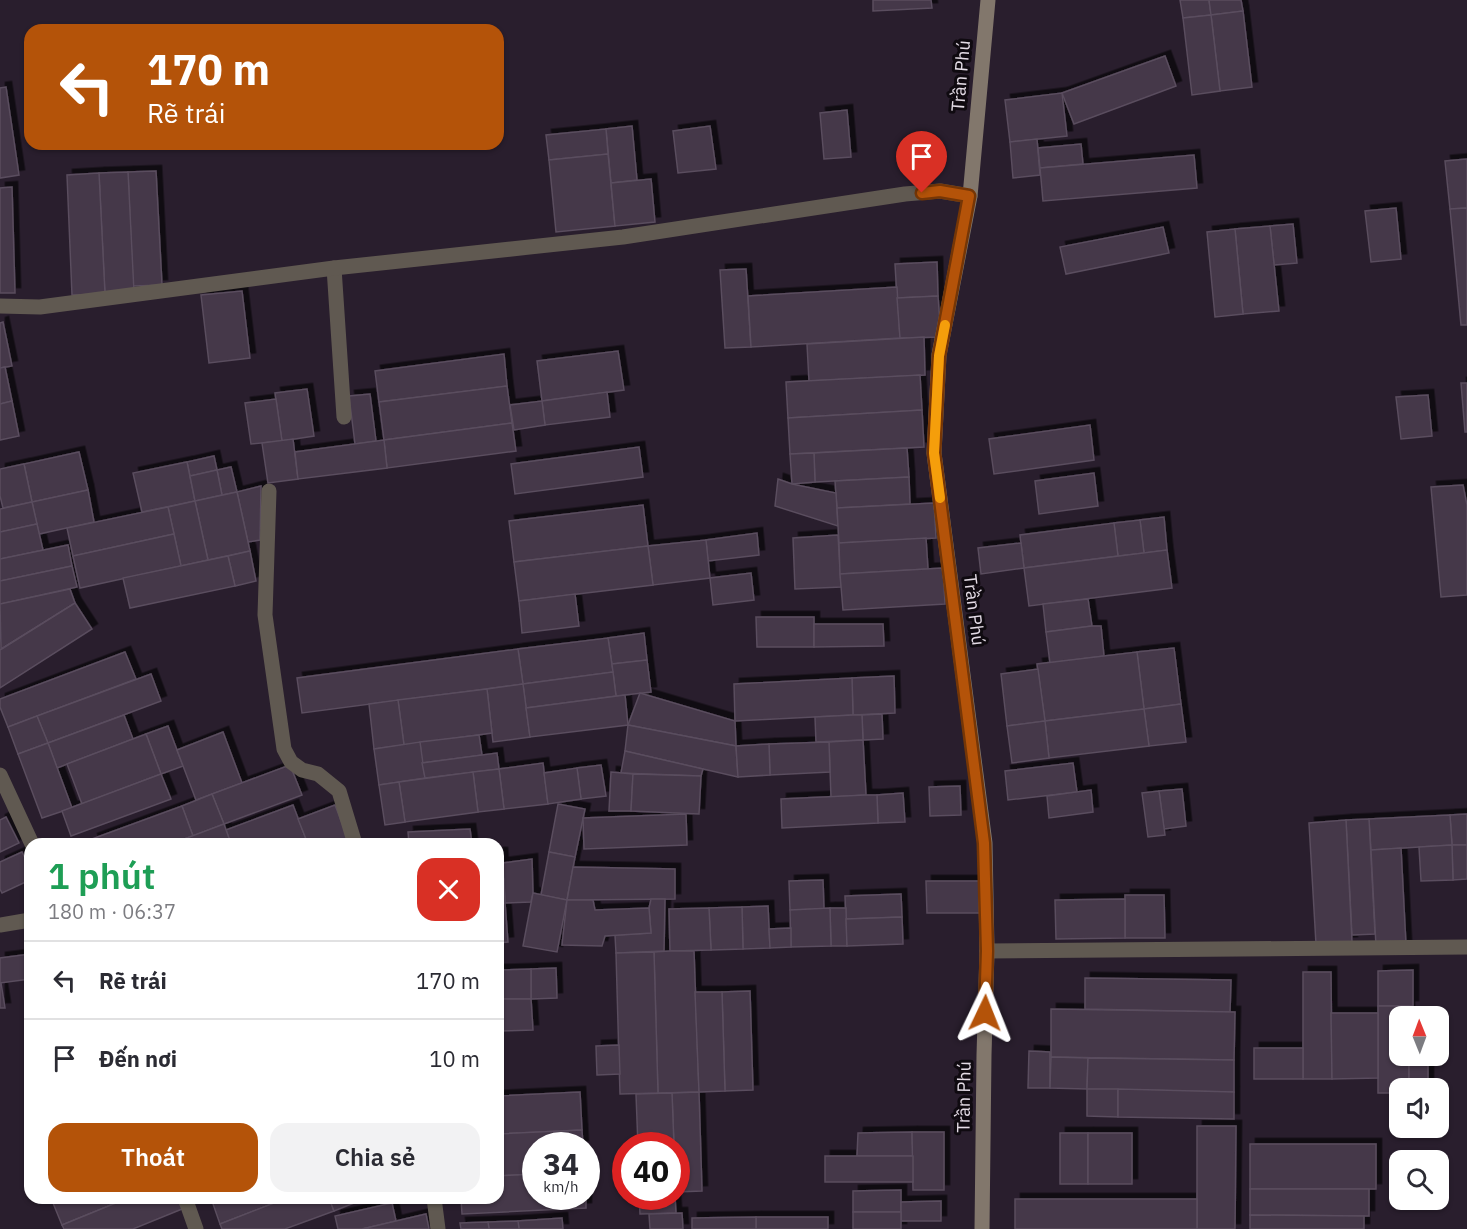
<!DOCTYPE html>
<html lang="vi">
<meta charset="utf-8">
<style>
:root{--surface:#fff;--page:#f2f2f3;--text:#2b2b33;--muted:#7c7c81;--line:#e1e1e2;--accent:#b45309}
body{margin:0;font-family:"IBM Plex Sans",sans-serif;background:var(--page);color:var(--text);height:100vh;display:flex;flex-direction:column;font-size:22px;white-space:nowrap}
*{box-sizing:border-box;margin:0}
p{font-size:20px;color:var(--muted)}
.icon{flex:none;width:33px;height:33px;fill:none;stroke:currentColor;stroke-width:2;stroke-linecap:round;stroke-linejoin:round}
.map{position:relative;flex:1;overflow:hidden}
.drawer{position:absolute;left:24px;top:838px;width:480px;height:366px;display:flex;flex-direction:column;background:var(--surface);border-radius:18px;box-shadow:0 2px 4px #0004}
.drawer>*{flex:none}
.hud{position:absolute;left:24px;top:24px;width:480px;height:126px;border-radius:18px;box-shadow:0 2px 4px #0004;background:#b45309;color:#fff;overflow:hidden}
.needle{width:39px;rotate:359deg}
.buttons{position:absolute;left:1389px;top:1006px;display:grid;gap:12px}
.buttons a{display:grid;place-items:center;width:60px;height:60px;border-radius:12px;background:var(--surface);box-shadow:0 2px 4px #0004;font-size:30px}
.speed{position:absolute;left:522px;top:1132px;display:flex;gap:12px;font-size:30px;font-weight:700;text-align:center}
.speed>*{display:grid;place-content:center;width:78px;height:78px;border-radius:50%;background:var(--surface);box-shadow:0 2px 4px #0004;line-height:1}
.speed small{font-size:15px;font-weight:400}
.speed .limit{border:9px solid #d22;background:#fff;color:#111}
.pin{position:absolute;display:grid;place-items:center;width:51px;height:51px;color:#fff;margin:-62px -26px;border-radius:50% 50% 50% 0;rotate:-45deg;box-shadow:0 0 6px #0007}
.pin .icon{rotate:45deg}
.me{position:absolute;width:66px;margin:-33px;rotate:2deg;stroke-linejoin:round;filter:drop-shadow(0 0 4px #0008)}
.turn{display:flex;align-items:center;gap:21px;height:126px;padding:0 24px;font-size:27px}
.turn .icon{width:78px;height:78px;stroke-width:2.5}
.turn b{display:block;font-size:42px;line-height:51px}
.round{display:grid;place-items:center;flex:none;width:63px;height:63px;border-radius:18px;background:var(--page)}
.head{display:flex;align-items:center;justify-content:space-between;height:102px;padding:0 24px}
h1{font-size:36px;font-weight:600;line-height:45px;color:#1e9e55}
.cta{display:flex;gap:12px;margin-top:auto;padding:12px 24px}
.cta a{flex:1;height:69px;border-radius:18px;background:var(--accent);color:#fff;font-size:24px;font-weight:600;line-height:69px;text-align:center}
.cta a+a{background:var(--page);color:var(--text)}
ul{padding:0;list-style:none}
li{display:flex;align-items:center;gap:18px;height:78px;padding:0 24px;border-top:2px solid var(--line)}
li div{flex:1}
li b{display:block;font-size:22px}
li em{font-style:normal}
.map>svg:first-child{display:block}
</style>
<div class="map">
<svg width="1467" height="1229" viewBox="0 0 1467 1229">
<defs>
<filter id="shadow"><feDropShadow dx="5.5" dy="-5.5" stdDeviation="0" flood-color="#0009"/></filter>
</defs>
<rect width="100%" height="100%" fill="#291e2d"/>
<g fill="#443748" stroke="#5a4d5e" stroke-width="1.5" filter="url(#shadow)">
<path d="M873 0H931L932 8 873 11Z"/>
<path d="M1180 0H1209L1211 15 1183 18Z"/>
<path d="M1209 0H1241L1243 11 1211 15Z"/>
<path d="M1243 11 1252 87 1220 91 1211 15Z"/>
<path d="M1211 15 1220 91 1192 95 1183 18Z"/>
<path d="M1165 56 1176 86 1074 124 1062 93Z"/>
<path d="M6 87 19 175 0 178V88Z"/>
<path d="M1062 93 1067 136 1010 142 1005 100Z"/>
<path d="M847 110 851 157 824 159 820 113Z"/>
<path d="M632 126 637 180 611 183 606 129Z"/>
<path d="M710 126 716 169 678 173 673 131Z"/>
<path d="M606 129 608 154 549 160 546 135Z"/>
<path d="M1037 139 1040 175 1013 178 1010 142Z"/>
<path d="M1081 144 1083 164 1040 168 1038 148Z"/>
<path d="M608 154 615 226 556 232 549 160Z"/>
<path d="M1194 155 1197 188 1043 201 1040 168Z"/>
<path d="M1467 159V208L1450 209 1445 161Z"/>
<path d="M156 171 162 285 133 286 128 172Z"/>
<path d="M128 172 134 292 105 294 99 173Z"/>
<path d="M99 173 105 294 72 295 67 175Z"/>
<path d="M651 179 655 222 615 226 611 183Z"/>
<path d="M12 187 15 293H0V188Z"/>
<path d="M1396 208 1401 259 1371 262 1365 211Z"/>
<path d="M1467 208V325H1461L1450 209Z"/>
<path d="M1293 224 1297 263 1274 265 1270 226Z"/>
<path d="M1270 226 1279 311 1243 314 1235 229Z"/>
<path d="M1163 227 1169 253 1066 274 1060 247Z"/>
<path d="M1235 229 1243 314 1215 317 1207 232Z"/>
<path d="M937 262 938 296 897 298 895 264Z"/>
<path d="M746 269 751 347 725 348 720 270Z"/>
<path d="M897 287 900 338 751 347 748 296Z"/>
<path d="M242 291 250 358 209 363 201 295Z"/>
<path d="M938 296 941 337 900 338 897 298Z"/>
<path d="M3 322 12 366 0 368V323Z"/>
<path d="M924 337 925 375 809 381 807 344Z"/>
<path d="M618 351 624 390 542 401 537 361Z"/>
<path d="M504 354 507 386 379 402 375 371Z"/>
<path d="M5 367 12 401 0 404V368Z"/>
<path d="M920 375 922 410 788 418 786 382Z"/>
<path d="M1461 383H1467V432H1465Z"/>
<path d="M507 386 512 423 384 440 379 402Z"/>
<path d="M307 389 314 436 282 441 275 393Z"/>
<path d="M607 392 610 417 545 425 542 401Z"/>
<path d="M370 394 376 441 355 444 349 396Z"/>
<path d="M1428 395 1432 436 1401 439 1396 397Z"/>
<path d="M276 399 282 441 251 444 245 403Z"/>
<path d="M12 401 19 436 0 440V404Z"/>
<path d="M542 401 545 425 514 430 510 405Z"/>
<path d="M922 410 924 447 790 454 788 418Z"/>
<path d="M512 423 516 451 387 468 384 440Z"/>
<path d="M1090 425 1094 460 994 474 989 439Z"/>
<path d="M293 439 298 479 268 483 262 443Z"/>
<path d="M384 440 387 468 298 479 295 452Z"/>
<path d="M639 447 643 477 515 494 511 464Z"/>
<path d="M907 448 909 477 815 482 814 453Z"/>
<path d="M79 452 88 490 32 502 24 464Z"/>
<path d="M814 453 815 482 792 484 790 454Z"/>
<path d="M214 456 217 470 190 476 187 462Z"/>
<path d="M187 462 195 501 142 512 133 473Z"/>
<path d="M24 464 32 502 3 508 0 496V469Z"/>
<path d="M231 467 237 492 222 495 217 470Z"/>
<path d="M217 470 222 495 195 501 190 476Z"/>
<path d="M1094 473 1098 506 1039 514 1035 481Z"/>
<path d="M909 477 910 504 837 508 835 481Z"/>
<path d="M778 479 792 484 836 493 838 526 775 506Z"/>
<path d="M1463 485 1467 505V595L1441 597 1431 487Z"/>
<path d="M261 486 260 540 248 542 237 492Z"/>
<path d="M88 490 94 522 39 534 32 502Z"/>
<path d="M237 492 250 551 208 560 195 501Z"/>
<path d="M195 501 208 560 181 566 168 507Z"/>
<path d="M32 502 37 524 0 532V509Z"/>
<path d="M934 503 936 538 839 543 837 508Z"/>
<path d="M643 505 648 546 514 562 509 521Z"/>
<path d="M168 507 174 534 73 556 67 528Z"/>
<path d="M1164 517 1167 550 1144 553 1140 520Z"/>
<path d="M1140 520 1144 553 1118 556 1114 523Z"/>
<path d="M1114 523 1118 556 1024 568 1020 535Z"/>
<path d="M37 524 43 550 0 559V532Z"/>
<path d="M757 533 759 555 708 561 706 540Z"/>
<path d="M174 534 181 566 80 588 73 556Z"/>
<path d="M838 535 841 587 795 589 793 538Z"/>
<path d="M926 538 928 569 840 574 839 543Z"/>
<path d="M706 540 710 578 653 585 648 546Z"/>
<path d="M1021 543 1024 568 981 574 978 548Z"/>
<path d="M68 545 72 566 0 581V559Z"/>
<path d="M648 546 653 585 519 601 514 562Z"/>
<path d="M1167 550 1172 588 1029 606 1024 568Z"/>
<path d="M250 551 256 581 235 586 228 556Z"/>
<path d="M228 556 235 586 130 608 123 578Z"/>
<path d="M72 566 77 587 0 604V581Z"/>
<path d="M943 568 945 604 843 610 840 574Z"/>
<path d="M751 573 754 600 713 605 710 578Z"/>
<path d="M70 589 75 603 1 649 0 604Z"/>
<path d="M575 594 579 626 522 633 519 601Z"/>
<path d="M1088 599 1092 626 1046 632 1043 604Z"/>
<path d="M75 603 92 629 0 688V650Z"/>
<path d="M756 617H814V647H757Z"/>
<path d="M814 624H883L884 646 814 647Z"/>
<path d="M1092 626H1101L1104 656 1050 663 1046 632Z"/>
<path d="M644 633 647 660 612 664 608 638Z"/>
<path d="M608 638 613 672 523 684 518 649Z"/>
<path d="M1174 648 1181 704 1144 709 1137 652Z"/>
<path d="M518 649 523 684 302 713 297 678Z"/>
<path d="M125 652 136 679 8 727 0 707V699Z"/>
<path d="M1137 652 1144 709 1045 721 1037 664Z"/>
<path d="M647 660 651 692 616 696 612 664Z"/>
<path d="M1038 669 1045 721 1007 726 1001 674Z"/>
<path d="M613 672 616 696 526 708 523 684Z"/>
<path d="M151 674 161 701 48 743 37 716Z"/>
<path d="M894 676 895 713 853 715 852 678Z"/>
<path d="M852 678 853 715 735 721 734 684Z"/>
<path d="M523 684 530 737 493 742 487 689Z"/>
<path d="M487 689 492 733 404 745 398 700Z"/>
<path d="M640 693 735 721 736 746 628 725Z"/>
<path d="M625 695 628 725 530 737 526 708Z"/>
<path d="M398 700 404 745 374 749 369 704Z"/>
<path d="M1181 704 1186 742 1149 746 1144 709Z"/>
<path d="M1144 709 1149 746 1049 758 1045 721Z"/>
<path d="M882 714 883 739 863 740 862 715Z"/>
<path d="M124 715 133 739 57 768 48 743Z"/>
<path d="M853 715H862L863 740 816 742 815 717Z"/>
<path d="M37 716 48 743 18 754 8 727Z"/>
<path d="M1045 721 1049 758 1012 763 1007 726Z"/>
<path d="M628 725 736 746 738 777 625 751Z"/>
<path d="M168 726 183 766 161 774 146 734Z"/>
<path d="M223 732 242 783 196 800 177 750Z"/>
<path d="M146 734 161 774 82 804 67 764Z"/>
<path d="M479 735 482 755 422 763 420 742Z"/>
<path d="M863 740 866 795 831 797 829 742Z"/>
<path d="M420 742 425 778 379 785 374 749Z"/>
<path d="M829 742 830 772 770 775 769 744Z"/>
<path d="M48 743 72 808 42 818 18 754Z"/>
<path d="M769 744 770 775 738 777 736 746Z"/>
<path d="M625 751 703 769 701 776 621 773Z"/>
<path d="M497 753 499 769 425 778 422 763Z"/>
<path d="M543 763 548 804 504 809 499 769Z"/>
<path d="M1073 763 1077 792 1008 800 1005 771Z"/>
<path d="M290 765 302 795 224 824 212 794Z"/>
<path d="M601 765 606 796 581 799 577 768Z"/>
<path d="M577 768 581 799 548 804 544 773Z"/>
<path d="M499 769 504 809 478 812 473 772Z"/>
<path d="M473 772 478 812 405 822 399 782Z"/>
<path d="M611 772 633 774 631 811H609Z"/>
<path d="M161 774 171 799 71 836 62 811Z"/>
<path d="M633 774 701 776 699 814 631 811Z"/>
<path d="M399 782 405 822 385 825 379 785Z"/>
<path d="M960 786 961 815 930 816 929 787Z"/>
<path d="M1182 789 1186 826 1164 829 1159 791Z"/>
<path d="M1091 790 1093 812 1049 818 1047 796Z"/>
<path d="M1159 791 1165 835 1148 837 1142 793Z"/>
<path d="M903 793 905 822 878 823 877 795Z"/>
<path d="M212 794 224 824 193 836 182 806Z"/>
<path d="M866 795H877L878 823 782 828 781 799Z"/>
<path d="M558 804 585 809 575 857 549 852Z"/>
<path d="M293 805 306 839 290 844H231L226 830Z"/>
<path d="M335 805 348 839 335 844H308L298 819Z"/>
<path d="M182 806 193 836 170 844H94L92 839Z"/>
<path d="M686 814 687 845 584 849 583 818Z"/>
<path d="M1467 814V845H1452L1450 815Z"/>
<path d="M1450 815 1452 845 1371 850 1369 819Z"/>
<path d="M6 817 19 843 0 852V820Z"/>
<path d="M1369 819 1375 934 1352 935 1346 820Z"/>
<path d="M1346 820 1352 942 1316 944 1309 823Z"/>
<path d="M224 824 231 844H176V842Z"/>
<path d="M470 829 472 844H409L408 832Z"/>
<path d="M1452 845H1467V879L1453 880Z"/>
<path d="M1452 845 1453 880 1421 881 1419 847Z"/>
<path d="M1401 848 1406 945 1376 946 1371 850Z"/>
<path d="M22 852 30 868V880L2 893 0 889V862Z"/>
<path d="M549 852 575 857 567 900 541 895Z"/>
<path d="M498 853H502L504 879H498Z"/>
<path d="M532 859 533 893 531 902 505 903 503 863Z"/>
<path d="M573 867 675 869V899L567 900Z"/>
<path d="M498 879H504L505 903 498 904Z"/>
<path d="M823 880 824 909 790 910 789 881Z"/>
<path d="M926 881H980V913H927Z"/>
<path d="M533 893 567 900 557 952 523 946Z"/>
<path d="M901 894 902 917 846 919 845 896Z"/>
<path d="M1125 895H1164L1165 938H1125Z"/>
<path d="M651 899H665L664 951 616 953 615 935 651 933 649 908Z"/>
<path d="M1125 899V938L1056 939 1055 900Z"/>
<path d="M567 900H593L595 910 649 908 651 933 605 936 602 946 562 945Z"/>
<path d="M505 903 508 942 498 943V904Z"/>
<path d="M768 906 770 948 743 949 742 907Z"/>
<path d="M742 907 743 949 711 950 709 908Z"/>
<path d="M709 908 711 950 670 951 669 909Z"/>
<path d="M830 908H846L847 946H831Z"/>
<path d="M830 908 831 946 791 947 790 910Z"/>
<path d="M902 917 903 944 847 946 846 919Z"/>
<path d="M791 928V947L770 948 769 929Z"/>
<path d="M670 951H694L699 1092 658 1093 654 952Z"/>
<path d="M654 952 658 1093 620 1094 616 953Z"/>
<path d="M30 954V979L0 983V958Z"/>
<path d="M556 968 557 998 531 999V969Z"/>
<path d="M531 969V999H498V970Z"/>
<path d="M1413 970V1006H1378V971Z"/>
<path d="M1303 972H1331L1332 1079H1303Z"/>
<path d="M1085 978 1231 980 1230 1012 1085 1009Z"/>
<path d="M0 983H1L5 1008H0Z"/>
<path d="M750 991 753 1090 725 1091 722 992Z"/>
<path d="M695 992H722L725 1091 699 1092Z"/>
<path d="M498 999H531L533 1030 498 1031Z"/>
<path d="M1378 1006H1409V1017H1400V1056H1409V1089H1400V1093H1378Z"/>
<path d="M1051 1009 1235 1012 1234 1060 1051 1057Z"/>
<path d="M1331 1013H1378V1078L1332 1079Z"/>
<path d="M619 1045 620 1074 597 1075 596 1046Z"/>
<rect x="1254" y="1048" width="49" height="31"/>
<path d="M1029 1051 1050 1052V1088H1028Z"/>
<path d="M1051 1057 1088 1058 1087 1089 1050 1088Z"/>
<path d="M1088 1058 1234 1060V1092L1087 1089Z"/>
<rect x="1409" y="1060" width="19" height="29"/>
<path d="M1087 1089H1118V1117L1087 1116Z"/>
<path d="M1118 1089 1234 1092V1119L1118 1117Z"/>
<path d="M580 1092 582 1130 498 1134V1096Z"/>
<path d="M699 1092 702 1191 676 1192V1146H674L672 1093Z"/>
<path d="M672 1093 674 1146H638L636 1094Z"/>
<path d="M1197 1126H1236L1235 1229H1197Z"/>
<path d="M582 1130 583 1146H536V1174L498 1176V1134Z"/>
<path d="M912 1132 913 1156H857L858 1133Z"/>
<path d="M912 1132H944V1190H913Z"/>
<rect x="1060" y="1133" width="28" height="51"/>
<rect x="1088" y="1133" width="44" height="51"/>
<rect x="1250" y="1144" width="126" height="45"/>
<rect x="825" y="1156" width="88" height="26"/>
<path d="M536 1174V1197H586V1208L462 1214 461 1198H498V1176Z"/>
<path d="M1250 1189H1369V1216L1250 1215Z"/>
<path d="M901 1190V1212H853V1191Z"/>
<path d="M639 1197H675L676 1213 640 1214Z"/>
<path d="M51 1198H114L116 1203 62 1225Z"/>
<path d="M128 1198H177L182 1209 133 1229H64L62 1225Z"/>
<path d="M211 1198H287L220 1224Z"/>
<path d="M287 1198H329L334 1211 285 1229H222L220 1224Z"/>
<path d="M329 1198H358L359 1201 334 1211Z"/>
<rect x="1015" y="1199" width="182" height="30"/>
<path d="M941 1201V1221H901V1202Z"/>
<path d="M392 1203 396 1221 362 1229H338L335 1216Z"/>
<rect x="853" y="1212" width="48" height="17"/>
<path d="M682 1213 683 1229H650L649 1214Z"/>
<path d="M426 1214 429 1229H362L396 1221Z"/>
<path d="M1250 1215 1364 1216V1229H1250Z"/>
<rect x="756" y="1217" width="72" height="12"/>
<path d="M756 1217V1229H692V1218Z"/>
<path d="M562 1218 563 1229H519L518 1221Z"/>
<path d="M518 1221 519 1229H489L488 1222Z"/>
<path d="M488 1222 489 1229H461L460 1223Z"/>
</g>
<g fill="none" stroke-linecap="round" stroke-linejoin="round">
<g stroke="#605951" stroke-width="15">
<path d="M334 268 344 417"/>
<path d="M0 306 40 307 334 268 623 237 905 194 940 191 970 196"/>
<path d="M269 491 265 615 284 749 291 762 302 770 318 774 339 791 355 844"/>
<path d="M0 775 32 844"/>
<path d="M0 925 30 920"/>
<path d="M987 951 1467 947"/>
<path d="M185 1198 196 1229"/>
<path d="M434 1198 438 1229"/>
</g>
<path stroke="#82776c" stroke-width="15" d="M982 1229 984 1055 987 951 985 843 934 453 939 355 970 196 988 0"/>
</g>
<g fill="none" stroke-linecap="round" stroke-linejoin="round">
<defs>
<path id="route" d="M922 193 940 191 969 196 939 356 934 453 984 843 987 951 985 1013"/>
</defs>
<use href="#route" stroke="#753606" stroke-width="15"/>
<use href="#route" stroke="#b45309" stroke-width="10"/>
<path stroke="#f59e0b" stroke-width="10" d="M940 498 934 453 939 356 945 325"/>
</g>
<g text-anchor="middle" stroke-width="6" stroke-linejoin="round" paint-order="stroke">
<g font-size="18" fill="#e4dce6" stroke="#0f0a10">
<text transform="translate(961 76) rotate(-85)" y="6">Trần Phú</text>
<text transform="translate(974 610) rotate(83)" y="6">Trần Phú</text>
<text transform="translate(964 1097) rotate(-89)" y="6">Trần Phú</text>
</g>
</g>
</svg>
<div class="buttons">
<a><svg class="needle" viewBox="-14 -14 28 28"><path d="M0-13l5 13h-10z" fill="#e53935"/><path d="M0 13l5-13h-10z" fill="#7c7c81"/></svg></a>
<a><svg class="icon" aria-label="sound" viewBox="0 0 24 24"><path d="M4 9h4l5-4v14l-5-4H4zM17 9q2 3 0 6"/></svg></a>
<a><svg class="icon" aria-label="search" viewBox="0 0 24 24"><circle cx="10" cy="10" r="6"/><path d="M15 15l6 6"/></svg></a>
</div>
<div class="speed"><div>34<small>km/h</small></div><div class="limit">40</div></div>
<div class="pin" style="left:922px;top:193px;background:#d93025"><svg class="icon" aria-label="arrive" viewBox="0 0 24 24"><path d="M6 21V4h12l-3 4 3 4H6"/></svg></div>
<svg class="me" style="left:985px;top:1013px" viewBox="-20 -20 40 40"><path d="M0-17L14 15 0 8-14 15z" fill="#b45309" stroke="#fff" stroke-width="4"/></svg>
<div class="hud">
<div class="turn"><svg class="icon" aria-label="left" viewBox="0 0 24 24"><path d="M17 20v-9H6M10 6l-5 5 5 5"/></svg><div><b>170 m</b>Rẽ trái</div></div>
</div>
<section class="drawer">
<div class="head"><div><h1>1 phút</h1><p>180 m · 06:37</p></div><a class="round" style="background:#d93025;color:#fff"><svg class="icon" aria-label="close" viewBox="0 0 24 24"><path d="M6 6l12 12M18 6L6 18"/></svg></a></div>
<ul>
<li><svg class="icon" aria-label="left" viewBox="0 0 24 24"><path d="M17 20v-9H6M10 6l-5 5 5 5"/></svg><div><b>Rẽ trái</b></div><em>170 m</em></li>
<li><svg class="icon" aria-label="arrive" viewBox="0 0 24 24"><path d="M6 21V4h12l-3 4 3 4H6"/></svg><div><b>Đến nơi</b></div><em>10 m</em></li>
</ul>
<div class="cta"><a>Thoát</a><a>Chia sẻ</a></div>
</section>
</div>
